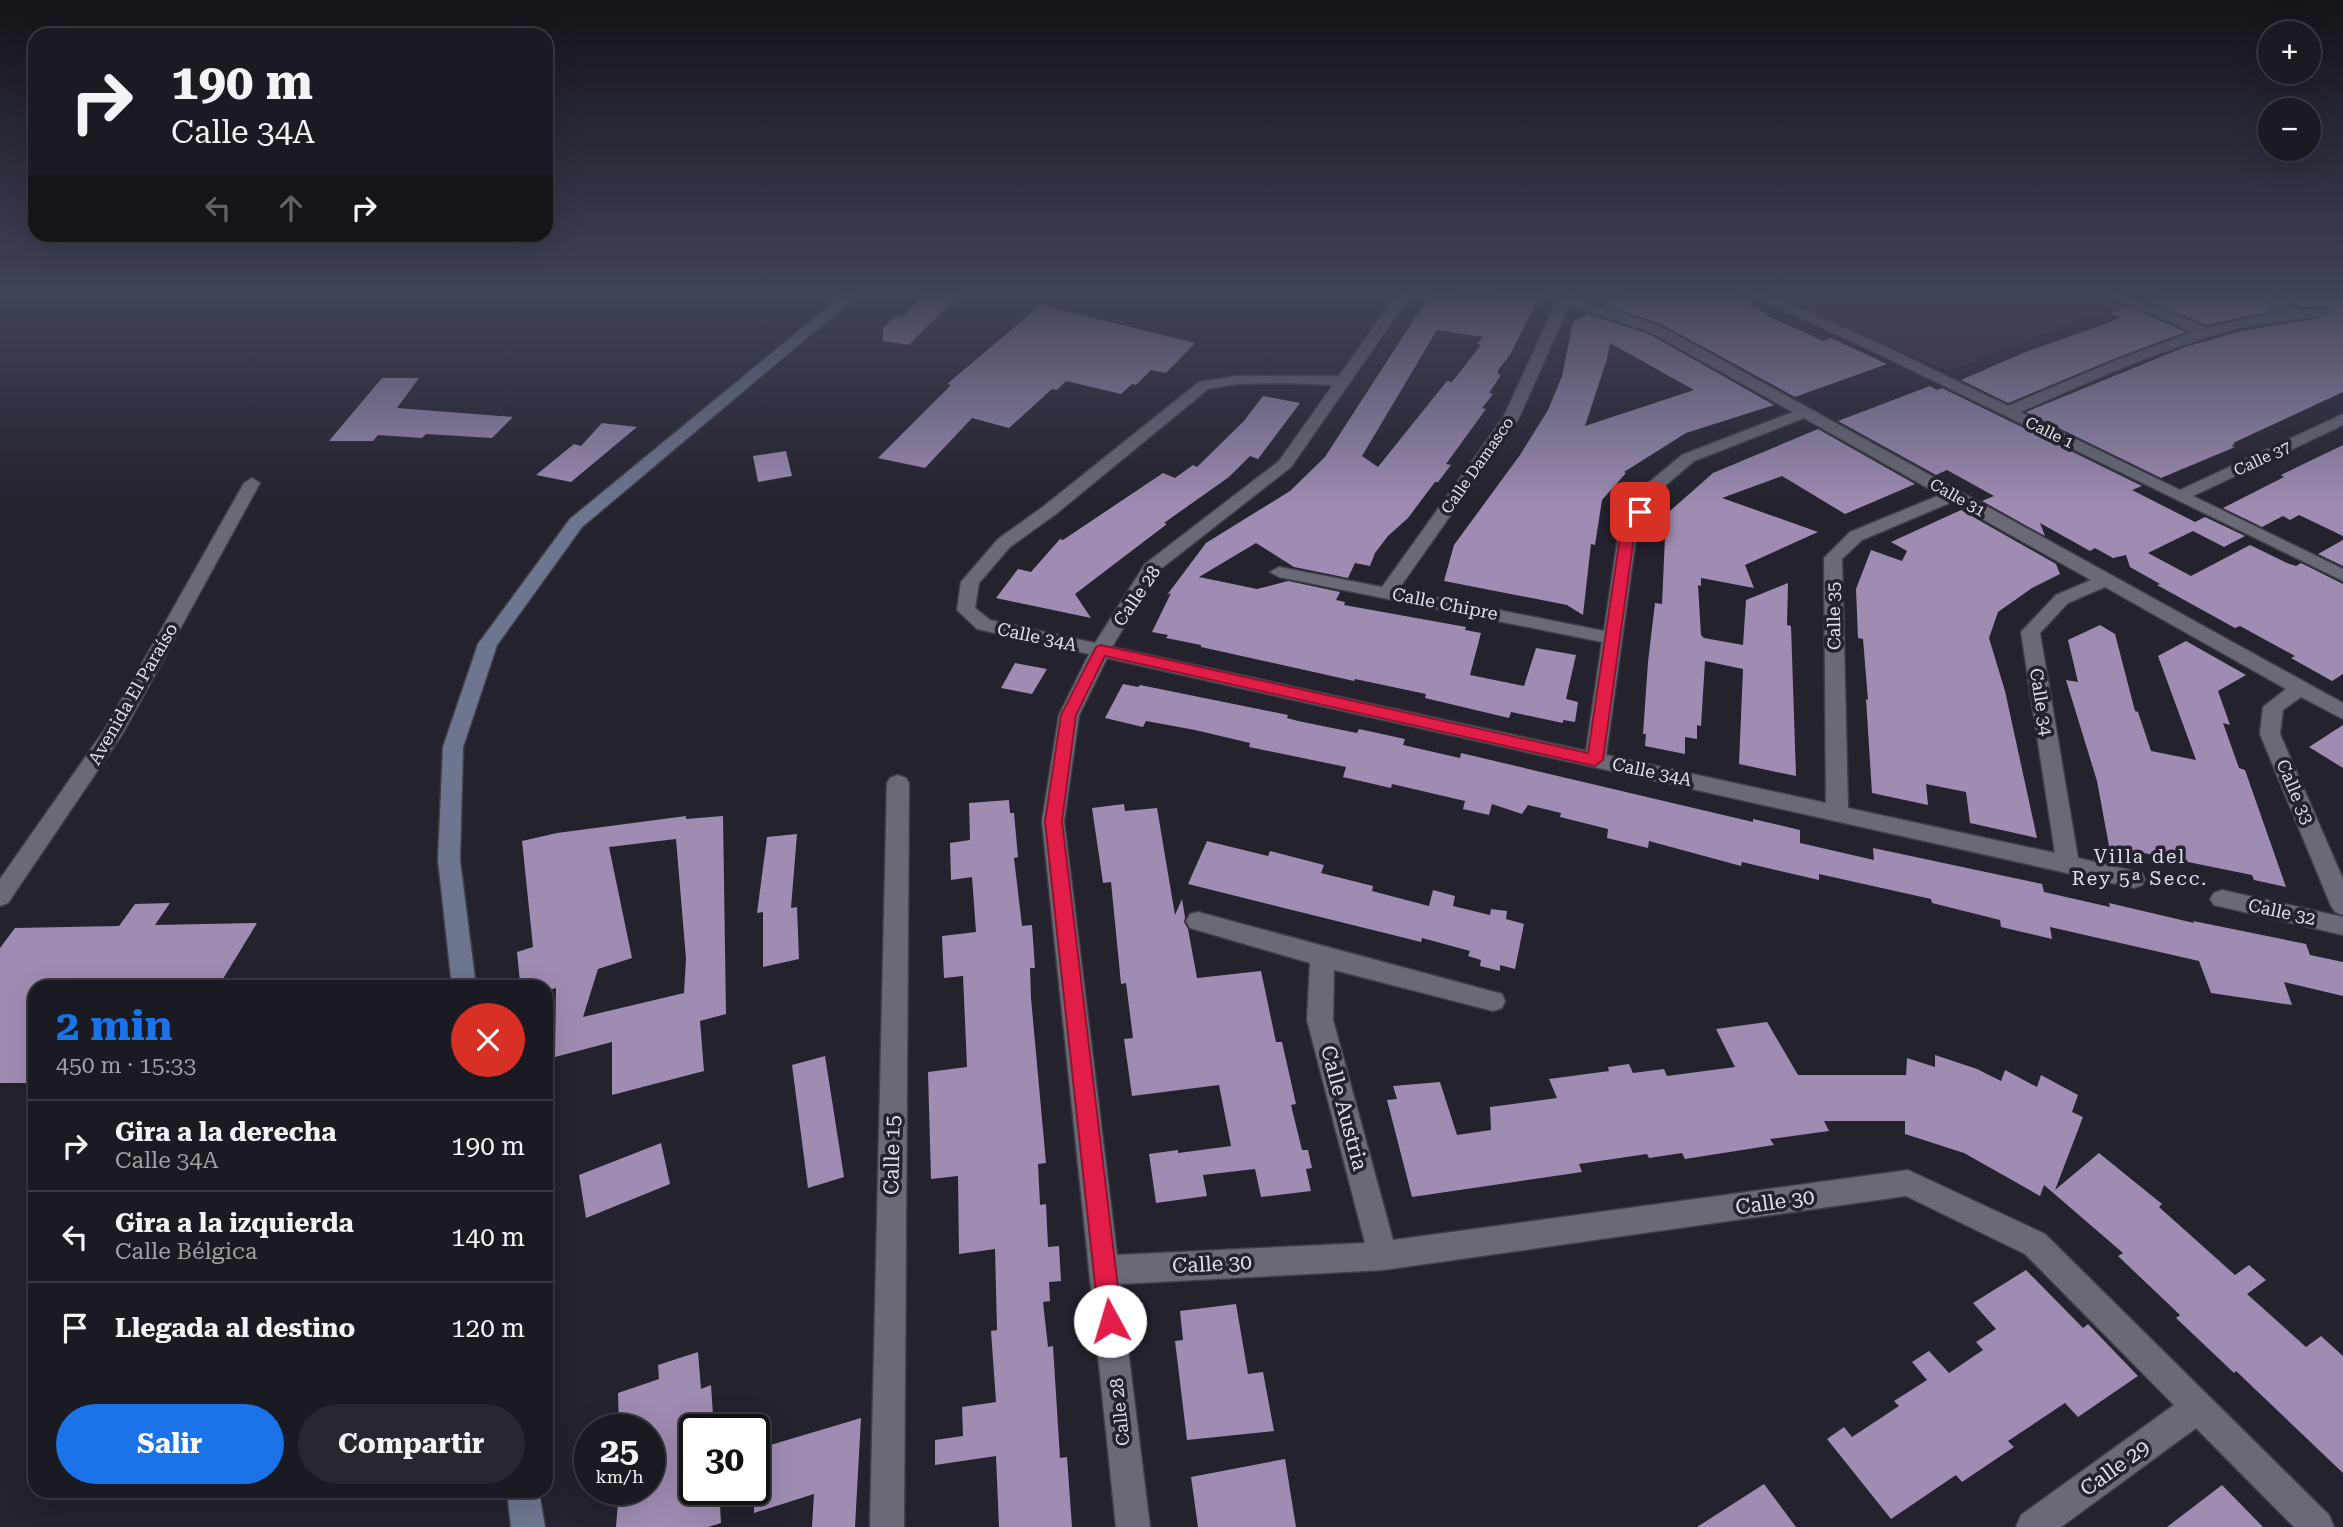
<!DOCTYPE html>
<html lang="es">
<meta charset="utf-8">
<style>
:root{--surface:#1a1a22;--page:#27272f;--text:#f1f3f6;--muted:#9fa1a5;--line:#383840;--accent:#1a73e8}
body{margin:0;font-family:"Roboto Serif",serif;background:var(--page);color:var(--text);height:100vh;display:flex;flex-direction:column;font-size:26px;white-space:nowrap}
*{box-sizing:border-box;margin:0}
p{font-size:23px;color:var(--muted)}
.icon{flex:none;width:38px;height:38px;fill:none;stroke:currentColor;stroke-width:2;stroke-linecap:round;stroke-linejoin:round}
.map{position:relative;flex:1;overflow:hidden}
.sheet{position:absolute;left:28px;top:980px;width:525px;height:518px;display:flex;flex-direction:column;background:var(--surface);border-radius:21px;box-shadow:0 7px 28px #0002,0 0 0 2px var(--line)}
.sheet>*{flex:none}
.banner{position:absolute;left:28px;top:28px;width:525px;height:214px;border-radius:21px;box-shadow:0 7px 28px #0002,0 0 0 2px var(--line);background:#1a1a22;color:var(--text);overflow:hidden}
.tools{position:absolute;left:2258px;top:21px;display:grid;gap:14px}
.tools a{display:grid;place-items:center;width:63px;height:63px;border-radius:50%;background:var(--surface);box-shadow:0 7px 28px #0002,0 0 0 2px var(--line);font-size:35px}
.speed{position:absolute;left:574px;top:1414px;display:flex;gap:14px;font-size:35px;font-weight:700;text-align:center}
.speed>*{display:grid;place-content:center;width:91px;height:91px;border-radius:50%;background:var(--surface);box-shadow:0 7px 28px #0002,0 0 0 2px var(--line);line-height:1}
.speed small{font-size:18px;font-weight:400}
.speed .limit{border:4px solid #111;border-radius:10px;background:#fff;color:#111}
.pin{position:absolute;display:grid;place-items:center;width:60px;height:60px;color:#fff;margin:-30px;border-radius:14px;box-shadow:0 4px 10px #0006}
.me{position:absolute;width:77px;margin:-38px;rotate:354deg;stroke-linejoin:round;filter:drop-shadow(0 0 5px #0008)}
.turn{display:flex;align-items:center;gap:24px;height:147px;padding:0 28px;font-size:32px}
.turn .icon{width:91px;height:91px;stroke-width:2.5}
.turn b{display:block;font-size:49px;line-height:60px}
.lanes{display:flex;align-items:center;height:66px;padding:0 28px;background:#0003;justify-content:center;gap:35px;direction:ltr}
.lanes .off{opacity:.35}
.round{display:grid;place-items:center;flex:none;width:74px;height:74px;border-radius:37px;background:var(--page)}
.head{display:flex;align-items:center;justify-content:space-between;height:119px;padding:0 28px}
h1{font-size:42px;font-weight:700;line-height:52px;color:var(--accent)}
.button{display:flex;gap:14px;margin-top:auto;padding:14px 28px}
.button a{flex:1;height:80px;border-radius:42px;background:var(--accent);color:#fff;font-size:28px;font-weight:700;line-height:80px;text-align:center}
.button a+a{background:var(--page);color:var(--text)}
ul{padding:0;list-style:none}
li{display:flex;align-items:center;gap:21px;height:91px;padding:0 28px;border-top:2px solid var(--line)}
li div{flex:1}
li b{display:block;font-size:26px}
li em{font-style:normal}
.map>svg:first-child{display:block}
</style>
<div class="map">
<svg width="2343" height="1527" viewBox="0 0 2343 1527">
<rect width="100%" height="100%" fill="#23222d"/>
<path fill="#422d41" d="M1763 293H2091L2122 304 1948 371Z"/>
<g fill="#9f8cb2" fill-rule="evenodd">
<path d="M924 293H960L909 345 883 341V328L896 316 903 317Z"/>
<path d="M1431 293H1447L1489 301 1497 293H1541L1510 355 1498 370V374L1501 375 1489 393 1493 394 1482 408 1486 409 1446 464 1451 465 1438 482H1435L1408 518 1388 536 1375 553 1370 566 1355 563 1348 578 1294 567 1256 543 1199 577 1257 589 1288 581 1340 592 1336 600 1345 602 1344 605 1466 627 1465 630 1481 633 1470 675 1524 686 1536 648 1576 655 1566 699 1578 702 1575 722 1563 720V723L1511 712 1509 718 1425 698 1426 694 1355 679 1354 681 1201 647V645L1166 638 1168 635 1152 632 1171 593 1167 595 1206 543 1290 491 1325 457ZM1437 330 1483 337 1477 344 1481 345 1452 382 1447 381 1378 467 1362 456Z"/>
<path d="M1625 293H1730L1753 303 1748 305 1768 314 1766 315 1823 341 1831 338 1887 364 1795 397 1661 324 1604 305Z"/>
<path d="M2163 293H2252L2276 310 2207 325 2146 300Z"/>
<path d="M2277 293H2343V392L2233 443 2235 444 2231 446 2235 447 2161 478 2026 412 2185 347 2241 331 2315 319 2332 313 2327 306 2300 307Z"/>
<path d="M1041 305 1195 343 1166 373 1151 370 1136 385 1132 384 1121 394 1066 381 1057 390 1052 389 1009 428 972 418 925 468 878 458 951 385 947 384Z"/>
<path d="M2128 307 2186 332 2116 358 2008 403 1961 380 2023 353 2116 320 2120 317 2110 313Z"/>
<path d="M1587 314 1649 334 1774 405 1686 433 1624 472 1626 473 1602 500 1595 545 1591 544 1583 615 1567 605 1444 581 1454 545 1520 455 1548 410 1562 376 1573 322ZM1610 343 1694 390 1585 426 1607 359Z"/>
<path d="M382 378H419L397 408 513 417 492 438 426 434 422 438 378 435 373 441H329Z"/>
<path d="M1930 386 1937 390 1942 388 2142 486 2132 490 2195 522 2205 517 2245 536 2224 547 2193 531 2148 553 2191 576 2250 545 2287 563 2296 566 2301 563 2343 584V674L2332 681 2291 658 2295 656 2240 626 2235 628 2157 585 2160 584 2130 567 2126 555 2113 558 2095 548 2090 551 2040 523 2045 536 1982 501 1994 496 1947 470 1936 475 1838 421Z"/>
<path d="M1263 396 1300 403 1258 459 1250 456 1229 477 1164 523 1167 524 1075 594 1091 618 996 598 1018 569 1031 572 1060 539 1063 540 1163 473 1175 478 1193 465 1197 467 1244 421Z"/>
<path d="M602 423 637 427 571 482 536 475 574 444 581 446Z"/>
<path d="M1818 429 1915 484 1845 514 1782 476 1722 498 1818 532 1745 565 1754 588 1701 578V586L1698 585 1701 635 1704 638 1743 645 1746 600 1788 583 1787 625 1791 626 1796 776 1739 764 1743 669 1705 661 1701 726 1697 725V739L1685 737V754L1645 746 1646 734H1643L1648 662 1655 603 1662 604 1665 537 1669 517 1662 518 1713 473Z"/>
<path d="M2343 445V536L2299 515 2290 520 2283 516 2262 527 2223 508 2284 477 2281 475Z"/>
<path d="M786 451 792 476 758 482 753 456Z"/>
<path d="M1961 510 2056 564 2060 574 2032 588 1998 612 1989 638 2005 691 2037 838 1970 823 1966 792 1926 784 1928 805 1872 793 1866 699 1868 700 1863 639 1858 638 1856 589 1871 550 1902 561 1907 551 1891 542Z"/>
<path d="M2343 540V566L2318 554Z"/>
<path d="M2100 625 2115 634 2135 711 2138 712 2151 751 2196 760 2158 656 2186 641 2246 675 2218 691 2230 725 2223 723 2239 768 2245 770 2286 887 2254 880 2252 875 2109 846 2097 781 2066 680 2078 682 2068 640Z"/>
<path d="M1015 663 1047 669 1032 694 1001 688Z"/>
<path d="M1123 684 1138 687 1140 685 1288 715 1287 718 1298 721 1357 733 1359 729 1405 739 1403 745 1460 758 1461 753 1753 822V819L1800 830V843L1874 860 1873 848 2042 884 2044 892 2110 907 2109 903 2194 923 2193 921 2306 944 2310 955 2343 962V996L2284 982 2292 1005 2211 993 2199 961 2050 927 2052 939 2001 927 2000 920 1932 903 1931 899 1819 874V880L1742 862 1741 866 1649 841 1648 848 1607 838 1608 829 1560 817 1561 813 1528 805 1522 814 1492 804 1489 815 1463 809 1465 801 1392 784 1391 788 1343 777 1346 767 1249 747 1250 743 1195 730 1146 721 1143 727 1105 718Z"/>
<path d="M2343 725V768L2309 747Z"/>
<path d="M1009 800 1010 813H1014L1018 857 1014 858 1022 926 1032 925 1035 968H1030L1031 998 1046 1163 1038 1164 1040 1205 1046 1204 1048 1247 1059 1246 1061 1281 1049 1282 1050 1301 1043 1302 1048 1347 1053 1346 1060 1458 1067 1457 1072 1527H999L996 1456 935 1465V1440L963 1436 962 1407 996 1402 991 1331 997 1330 995 1249 959 1254 958 1176 931 1179 928 1072 967 1067 963 976 944 978 942 936 976 932 972 877 951 880 950 843 970 840 969 803Z"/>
<path d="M1124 804 1125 811 1157 808 1175 915 1182 899 1185 917 1184 922 1188 929 1197 978 1261 971 1276 1042H1282L1296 1104 1291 1105 1302 1150H1308L1312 1168 1306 1169 1311 1191 1261 1197 1255 1169 1203 1175 1207 1196 1156 1203 1149 1154 1178 1150V1153L1231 1146 1219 1085 1132 1096 1124 1039 1133 1038 1126 983 1121 984 1111 882 1103 883 1092 808Z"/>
<path d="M686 816V819L723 816 726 1014 700 1021 704 1071 612 1095V1042L555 1057 556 988 546 991V987H534L532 978 520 982 517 952 533 947 522 841 557 833ZM676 839 686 959 684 993 583 1017 598 969 632 958 609 847Z"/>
<path d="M797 834 791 908 797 907 799 959 763 967V912L757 913 767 837Z"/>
<path d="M1207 841 1268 856 1270 851 1324 865 1321 873 1373 886 1372 891 1429 906 1433 890 1455 896 1453 906 1490 915 1491 909 1507 911 1506 919 1524 924 1515 969 1500 965V971L1480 966 1481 960 1468 956 1470 951 1422 938 1421 942 1188 884Z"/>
<path d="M170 903 155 925 257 923 218 987H35V1083H0V948L15 928 119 926 135 904Z"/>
<path d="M1767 1022 1798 1075H1906L1907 1058 1935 1067V1055L1977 1069 2001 1081 2005 1070 2037 1087 2041 1075 2078 1095 2072 1112 2083 1117 2055 1190 2099 1153 2162 1204 2159 1207 2235 1275 2249 1265 2266 1280 2247 1294 2306 1347 2321 1336 2343 1356V1473L2236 1371 2234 1373 2176 1318 2180 1315 2118 1256 2123 1253 2044 1185 2040 1196 1964 1153 1905 1134V1121H1824L1829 1131 1770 1139 1774 1145 1685 1159 1682 1153 1649 1158 1647 1154 1579 1164 1582 1172 1412 1197 1387 1100 1397 1099 1393 1086 1440 1082 1457 1135 1491 1130 1490 1107 1557 1098 1549 1079 1609 1071 1608 1067 1629 1064 1633 1073 1664 1069 1667 1076 1735 1067 1716 1029Z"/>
<path d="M825 1056 844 1177 808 1188 792 1065Z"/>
<path d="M661 1143 670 1184 586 1218 579 1175Z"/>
<path d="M2026 1270 2083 1328 2088 1324 2138 1376 2078 1417 2065 1403 2008 1441 2014 1447 1962 1482 1956 1475 1891 1519 1827 1439 1844 1427 1852 1437 1899 1406 1894 1401 1927 1380 1912 1362 1929 1351 1949 1373 1983 1350 1976 1342 1996 1329 1973 1303Z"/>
<path d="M1236 1304 1248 1374 1263 1372 1274 1431 1187 1440 1175 1341 1183 1340 1180 1311Z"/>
<path d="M698 1352 701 1389 711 1385 714 1430H695V1489H719L721 1523 708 1527H616L619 1489H649V1430H619L618 1393 659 1379 658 1365Z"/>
<path d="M861 1418 855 1527H812L814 1494 754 1513V1450Z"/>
<path d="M1285 1459 1296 1527H1198L1191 1477Z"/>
<path d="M1764 1484 1796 1527H1697Z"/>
<path d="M2222 1485 2263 1527H2167Z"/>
</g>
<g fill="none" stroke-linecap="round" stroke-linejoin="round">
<defs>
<g id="minor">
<path d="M1398 293H1412L1291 467 1158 571 1112 647 1586 751 1602 642 1279 577 1270 572 1279 567 1382 587 1503 418 1558 299 1565 293H1581L1575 298 1660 326 2343 703V719L2301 697 2283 710 2280 734 2343 879V915L2335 912 2331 906 2260 734 2263 707 2286 689 2105 587 2068 603 2040 633 2078 858 2142 873 2145 879 2142 885 2134 888 1107 658 1079 715 1064 821 1117 1255 1365 1243 1307 1020 1310 963 1190 928 1186 921 1190 914 1198 912 1502 994 1505 1001 1502 1008 1493 1011 1334 970 1333 1020 1393 1240 1908 1170 2045 1234 2329 1515 2334 1527H2294L2196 1428 2061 1527H2016L2021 1515 2174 1405 2025 1254 1906 1196 1383 1270 1120 1284 1150 1527H1116L1042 821 1059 715 1089 654 977 629 957 610 961 582 998 539 1044 506 1199 382 1237 376H1339ZM1569 305 1650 332 1793 412 1682 455 1647 484 1618 537 1604 631 1398 590 1519 418ZM1285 383 1333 385 1279 461 1145 564 1095 643 990 620 975 608 979 583 1010 547 1056 514 1208 389 1237 384ZM1804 418 1940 495 1850 532 1824 558 1826 803 1606 755 1636 537 1660 490 1694 461ZM1952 502 2091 580 2056 595 2021 632 2055 853 1848 808 1842 559 1862 540Z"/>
<path d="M1747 293H1765L1891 349 2008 406 2117 360 2193 332 2103 293H2122L2207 328 2283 311 2255 293H2272L2299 310 2327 309 2329 312C2321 319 2257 323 2240 328 2164 347 2092 381 2020 412L2180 490 2343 414V425L2193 496 2343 569V581L1881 355Z"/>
<path d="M252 478 260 483 123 733 8 903 0 906V879L105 729 244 483Z"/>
<path d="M898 775 906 778 909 783 904 1527H870L887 783 890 778Z"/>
<path d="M2222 890 2343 917V935L2214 905 2210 899 2214 893Z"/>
</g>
<g id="secondary">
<path d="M845 293H860L582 527 497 645 463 747 460 860 476 987H452L438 860 443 747 478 644 570 519Z"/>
<path d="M507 1491H539L545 1527H511Z"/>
</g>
</defs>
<use href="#minor" stroke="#3f3f47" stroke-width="3"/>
<use href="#secondary" stroke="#3f3f47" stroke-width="3"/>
<use href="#minor" fill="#6a6a76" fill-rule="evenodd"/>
<use href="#secondary" fill="#6e768f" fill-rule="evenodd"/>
</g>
<linearGradient id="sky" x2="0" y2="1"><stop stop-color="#131319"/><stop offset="0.58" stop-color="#3f4457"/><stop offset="1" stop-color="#3f4457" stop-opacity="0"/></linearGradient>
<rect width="2343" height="507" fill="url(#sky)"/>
<path fill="#e11d48" stroke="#92132f" stroke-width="2" d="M1640 508 1646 512 1634 537 1603 760 1595 766 1105 656 1076 715 1062 821 1122 1321 1118 1329 1110 1332 1102 1329 1099 1321 1045 821 1061 715 1096 647 1101 645 1588 753 1620 537 1634 512Z"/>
<g text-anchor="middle" stroke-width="7" stroke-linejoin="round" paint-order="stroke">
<g font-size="16" fill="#e0e0e7" stroke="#23222d">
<text transform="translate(2050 432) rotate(26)" y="6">Calle 1</text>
<text transform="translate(2262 458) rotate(-25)" y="6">Calle 37</text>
<text transform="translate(1477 465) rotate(-55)" y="6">Calle Damasco</text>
<text transform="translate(1958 497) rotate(29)" y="6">Calle 31</text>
</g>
<g font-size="18" fill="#e0e0e7" stroke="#23222d">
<text transform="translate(1137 596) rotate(-56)" y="6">Calle 28</text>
<text transform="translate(1445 604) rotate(11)" y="6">Calle Chipre</text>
<text transform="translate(1834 616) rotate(-91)" y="6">Calle 35</text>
<text transform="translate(1037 637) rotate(12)" y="6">Calle 34A</text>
<text transform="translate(133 694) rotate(-60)" y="6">Avenida El Paraíso</text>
<text transform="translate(2041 702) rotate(81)" y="6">Calle 34</text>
<text transform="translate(1652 772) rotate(12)" y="6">Calle 34A</text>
<text transform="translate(2295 792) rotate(67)" y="6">Calle 33</text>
<text transform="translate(2282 912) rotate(12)" y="6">Calle 32</text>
<text transform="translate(1120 1412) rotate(-96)" y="6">Calle 28</text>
</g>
<g font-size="19" letter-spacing="2" fill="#e0e0ee" stroke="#23222d">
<text x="2140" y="863">Villa del<tspan x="2140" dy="22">Rey 5ª Secc.</tspan></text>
</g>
<g font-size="21" fill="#e0e0e7" stroke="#23222d">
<text transform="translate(1344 1108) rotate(75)" y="7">Calle Austria</text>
<text transform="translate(892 1155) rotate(-89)" y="7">Calle 15</text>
<text transform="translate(1775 1202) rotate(-8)" y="7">Calle 30</text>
<text transform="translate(1212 1264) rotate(-3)" y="7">Calle 30</text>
<text transform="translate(2115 1468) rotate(-36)" y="7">Calle 29</text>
</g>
</g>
</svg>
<div class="tools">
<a>+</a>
<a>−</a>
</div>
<div class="speed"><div>25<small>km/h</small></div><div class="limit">30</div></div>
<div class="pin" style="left:1640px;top:512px;background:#d93025"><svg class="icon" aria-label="arrive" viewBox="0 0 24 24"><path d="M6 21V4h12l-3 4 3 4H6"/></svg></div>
<svg class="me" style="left:1110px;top:1321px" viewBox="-20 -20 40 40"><circle r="19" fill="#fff"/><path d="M0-13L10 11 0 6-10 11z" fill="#e11d48"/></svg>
<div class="banner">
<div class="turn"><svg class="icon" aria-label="right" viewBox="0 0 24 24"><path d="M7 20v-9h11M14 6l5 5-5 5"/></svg><div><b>190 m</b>Calle 34A</div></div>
<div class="lanes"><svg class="icon off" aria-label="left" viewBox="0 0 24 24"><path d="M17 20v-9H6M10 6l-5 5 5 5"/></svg><svg class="icon off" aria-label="ahead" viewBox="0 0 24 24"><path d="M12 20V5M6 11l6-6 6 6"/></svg><svg class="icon" aria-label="right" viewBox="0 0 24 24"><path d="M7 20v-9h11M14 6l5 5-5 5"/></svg></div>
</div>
<section class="sheet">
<div class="head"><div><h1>2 min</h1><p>450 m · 15:33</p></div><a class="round" style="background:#d93025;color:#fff"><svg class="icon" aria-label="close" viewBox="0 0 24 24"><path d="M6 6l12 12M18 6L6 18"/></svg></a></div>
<ul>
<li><svg class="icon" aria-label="right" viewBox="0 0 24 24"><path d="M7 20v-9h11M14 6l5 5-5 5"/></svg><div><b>Gira a la derecha</b><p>Calle 34A</p></div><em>190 m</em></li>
<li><svg class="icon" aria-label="left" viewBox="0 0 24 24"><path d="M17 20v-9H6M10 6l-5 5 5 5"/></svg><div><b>Gira a la izquierda</b><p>Calle Bélgica</p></div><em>140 m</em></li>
<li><svg class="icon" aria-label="arrive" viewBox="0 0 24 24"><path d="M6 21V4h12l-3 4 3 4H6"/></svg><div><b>Llegada al destino</b></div><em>120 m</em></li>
</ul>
<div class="button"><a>Salir</a><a>Compartir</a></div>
</section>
</div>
